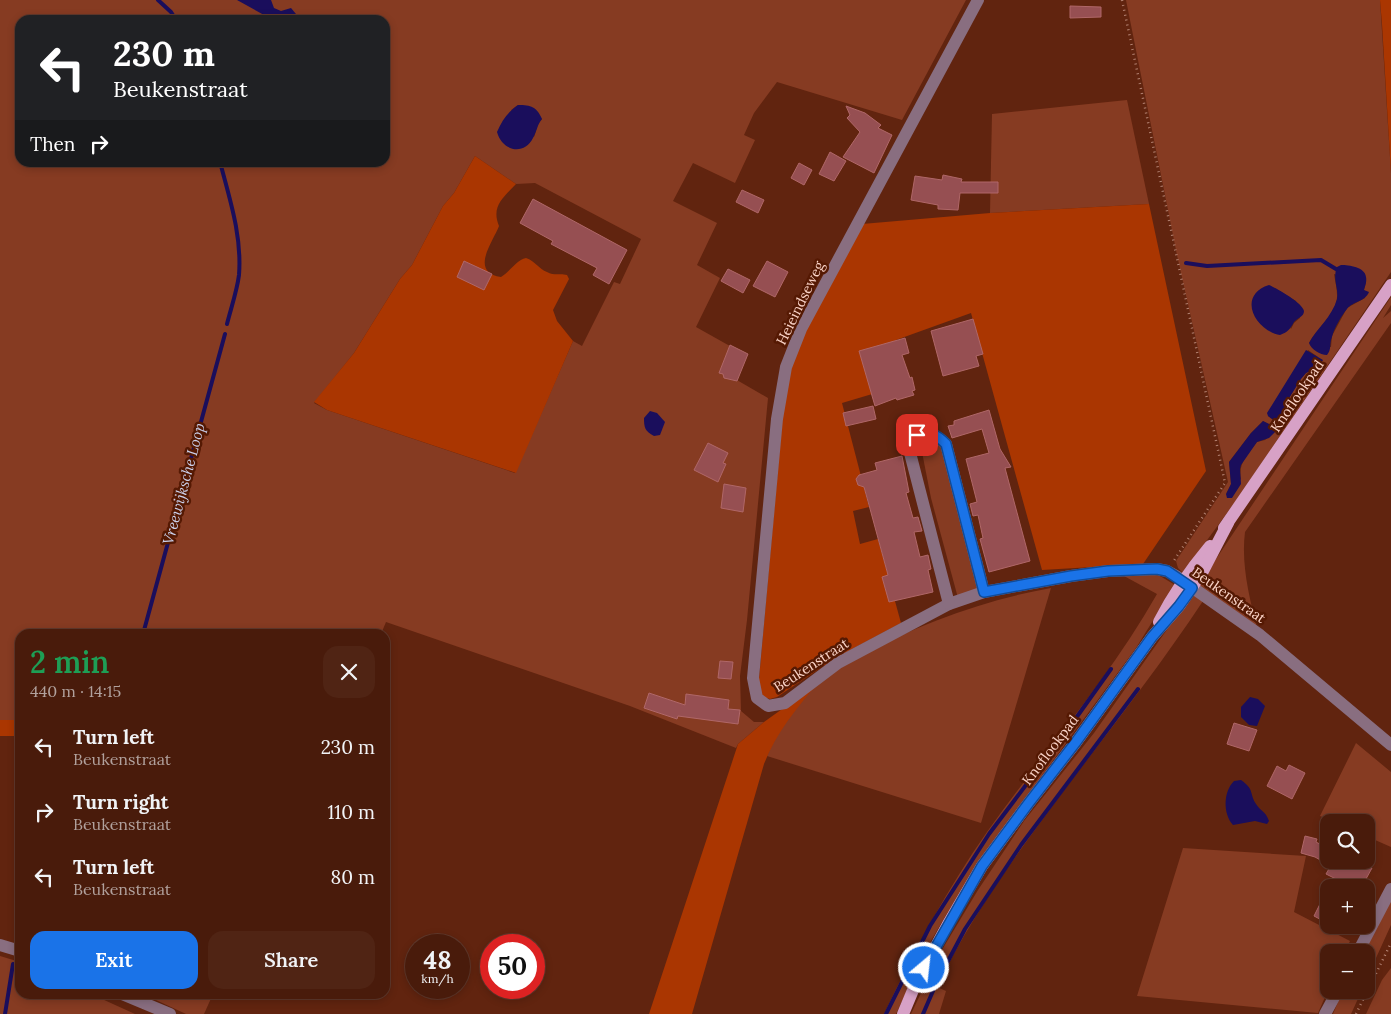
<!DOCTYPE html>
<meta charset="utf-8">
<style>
:root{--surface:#491b0b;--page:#502414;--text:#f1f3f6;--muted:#b1a19d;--line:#61392c;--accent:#1a73e8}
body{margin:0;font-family:Lora,serif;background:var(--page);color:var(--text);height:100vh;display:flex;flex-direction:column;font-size:19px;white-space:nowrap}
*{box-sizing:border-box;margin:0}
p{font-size:16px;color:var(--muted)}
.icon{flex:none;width:28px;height:28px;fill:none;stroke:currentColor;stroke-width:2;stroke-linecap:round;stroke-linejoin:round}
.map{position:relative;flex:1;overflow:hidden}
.details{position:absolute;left:15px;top:629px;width:375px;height:370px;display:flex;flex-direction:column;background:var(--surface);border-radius:15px;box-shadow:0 2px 8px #0003,0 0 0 1px var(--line)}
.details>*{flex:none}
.banner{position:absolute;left:15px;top:15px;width:375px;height:152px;border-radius:15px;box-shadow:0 2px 8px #0003,0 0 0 1px var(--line);background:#202124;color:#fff;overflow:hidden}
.buttons{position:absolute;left:1320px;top:814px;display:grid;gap:10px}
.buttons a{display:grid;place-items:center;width:55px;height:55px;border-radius:10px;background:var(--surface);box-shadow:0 2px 8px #0003,0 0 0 1px var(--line);font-size:25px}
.speed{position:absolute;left:405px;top:934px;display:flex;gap:10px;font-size:25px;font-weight:700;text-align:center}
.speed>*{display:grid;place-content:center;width:65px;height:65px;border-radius:50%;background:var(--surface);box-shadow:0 2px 8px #0003,0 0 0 1px var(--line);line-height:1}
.speed small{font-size:12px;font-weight:400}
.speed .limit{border:8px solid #d22;background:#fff;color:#111}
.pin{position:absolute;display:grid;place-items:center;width:42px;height:42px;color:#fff;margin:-21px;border-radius:10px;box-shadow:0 2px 8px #0006}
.me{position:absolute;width:55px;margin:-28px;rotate:28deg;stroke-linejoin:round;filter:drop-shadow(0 0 4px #0008)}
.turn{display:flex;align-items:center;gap:18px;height:105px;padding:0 15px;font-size:22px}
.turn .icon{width:65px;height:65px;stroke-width:2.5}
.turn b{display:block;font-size:35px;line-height:42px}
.then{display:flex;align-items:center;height:48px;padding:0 15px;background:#0003;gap:10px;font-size:19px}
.round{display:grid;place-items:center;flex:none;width:52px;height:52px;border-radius:15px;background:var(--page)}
.head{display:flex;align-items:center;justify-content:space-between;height:85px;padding:0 15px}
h1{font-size:30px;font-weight:600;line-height:38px;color:#1e9e55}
.button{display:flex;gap:10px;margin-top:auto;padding:10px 15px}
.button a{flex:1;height:58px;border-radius:15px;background:var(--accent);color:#fff;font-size:20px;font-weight:600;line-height:58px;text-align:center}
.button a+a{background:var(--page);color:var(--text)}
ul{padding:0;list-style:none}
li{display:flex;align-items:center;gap:15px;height:65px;padding:0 15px}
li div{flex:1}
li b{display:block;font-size:19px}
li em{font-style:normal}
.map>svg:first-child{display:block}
</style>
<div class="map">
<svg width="1391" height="1014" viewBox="0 0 1391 1014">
<rect width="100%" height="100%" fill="#61240f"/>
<g fill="#863b22" fill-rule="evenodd">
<path d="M0 0H966L902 120 777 82 754 113 744 135 755 140 735 183 693 163 673 201 717 223 697 265 720 278 696 327 737 350 723 372 768 398 747 620 740 676 741 711 754 722H764L738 744 736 748 630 706 386 622 381 634H20V720H0ZM20 20H385V162H20ZM518 105 542 119 538 124 534 137 511 110ZM475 156 516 184 535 183 641 239 620 284 614 282 582 346 573 341 515 473 327 410 314 403 354 353 400 279 412 265 443 206 454 193Z"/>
<path d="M1126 0H1380L1391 173V272L1235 502 1183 573 1178 568 1176 561 1228 482 1177 255ZM1334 274 1366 282 1364 290 1366 292 1365 298 1347 308 1332 336 1331 347 1309 343C1317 328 1338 313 1337 295 1337 288 1335 281 1334 274ZM1273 287 1296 301 1300 318 1294 323 1291 329ZM1308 350 1318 357 1319 367 1306 373 1301 378 1286 403V412L1280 427 1265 440 1257 442C1248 454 1238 463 1241 479L1226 494 1231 484 1229 462 1251 433 1263 421 1275 427 1279 426V424L1268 416V413Z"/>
<path d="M1127 100 1149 204 990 213 992 114Z"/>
<path d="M1391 297V305L1383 318 1391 311V323L1245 532C1241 564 1249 596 1257 628L1198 586Z"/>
<path d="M937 437 940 438 978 590 958 598 931 498 921 447 926 441Z"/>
<path d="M1150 574 1160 576 1175 585 1136 648 985 853 946 915 928 946 896 1014H884C914 951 947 889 987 832 1043 753 1109 679 1157 594L1124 576Z"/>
<path d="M1051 588 981 823 767 756C776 734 799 700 817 684 828 673 844 665 858 657 918 624 984 600 1051 588Z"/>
<path d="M1192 594 1203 601C1162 663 1116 722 1071 781 1022 847 972 913 937 987L946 991 939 1014H911L940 953 978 890 1024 821 1094 733Z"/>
<path d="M1356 743 1391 772V847L1366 836V822H1335L1320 816Z"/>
<path d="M1183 848 1306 856 1294 912 1350 941 1345 952H1329V988L1318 1013 1137 996Z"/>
<path d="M1391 889V925L1366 980V952H1360Z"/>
<path d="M0 956 20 962V994H91L135 1014H0Z"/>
<path d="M1391 968V1014H1366L1382 980Z"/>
<path d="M1343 990H1362L1351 1014H1333Z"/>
<path d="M143 994H213L204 1014H186Z"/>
</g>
<g fill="#aa3601">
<path d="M1380 0H1391V173L1382 24Z"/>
<path d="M475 156 516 184C503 198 491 206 499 226 493 242 469 272 501 277 511 271 516 260 526 258 535 261 539 269 547 272 554 276 561 273 567 275L569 279 553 310 557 321 573 341 516 473 327 410 314 402 354 353 400 279 412 265 443 206 454 193Z"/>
<path d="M1149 204 1206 471 1143 564 1042 570 971 313 896 340 884 348 879 392 842 403 869 507 853 511 860 544 878 539 901 623 837 657 777 697 770 699 762 697 758 690 787 367 862 224 990 213Z"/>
<path d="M817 684C796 709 776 733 764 764L692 1014H649L738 744 764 722Z"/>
<rect x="0" y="720" width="20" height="16"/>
</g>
<g fill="#1a0e5c">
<path d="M237 0H271L274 8 281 11 291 8 301 20H273Z"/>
<path d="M518 105C531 105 537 107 542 119 537 125 537 131 533 138 524 156 502 151 497 132 502 120 508 112 518 105Z"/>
<path d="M1341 265C1349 265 1365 267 1366 277 1367 282 1365 286 1364 290L1369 292C1365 302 1353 301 1347 309 1342 315 1334 328 1332 337 1329 344 1332 349 1327 355 1320 355 1311 349 1309 343 1317 328 1332 317 1337 299 1339 288 1332 279 1337 267Z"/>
<path d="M1269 285C1276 288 1303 303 1304 311 1304 317 1297 318 1294 322 1290 329 1288 332 1280 335 1254 330 1237 295 1269 285Z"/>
<path d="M1306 350 1323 360 1319 367 1306 373 1301 379 1286 403 1284 419 1280 427 1269 438 1257 442 1241 465 1240 469 1241 484 1232 498H1227L1226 494 1231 484 1229 462 1251 433 1263 421 1275 427 1279 426V424L1268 416 1267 413Z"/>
<path d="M650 411 657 413 665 422 660 435 654 436C645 431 644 428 644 418Z"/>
<path d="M1250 697 1258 699 1265 706 1257 726 1249 725 1241 717V707Z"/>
<path d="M1241 780C1255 790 1249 793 1256 804 1261 812 1265 810 1269 821L1267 824 1255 821 1233 825C1223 814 1223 792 1234 781Z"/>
</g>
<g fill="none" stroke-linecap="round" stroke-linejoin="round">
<g stroke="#1a0e5c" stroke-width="4">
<path d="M158 0 171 12 176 20"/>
<path d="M220 162C230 200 242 236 239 275 237 291 231 308 227 324"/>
<path d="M1186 263 1207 266 1321 260 1336 269"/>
<path d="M143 634 225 334"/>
<path d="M939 978 965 929 1021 845 1138 689"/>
<path d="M5 1014 13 964"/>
<path d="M886 1014 930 926 989 834 1066 732 1111 669"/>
<path d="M923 1014 936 984"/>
</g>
</g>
<g fill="#964f52" stroke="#b06768">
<path d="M1070 6 1101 7V17L1070 18Z"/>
<path d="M846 106 865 113 881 125 878 128 892 135 874 173 843 157 860 132 847 118 850 115Z"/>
<path d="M830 152 846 161 834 181 819 174Z"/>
<path d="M799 163 812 170 804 185 791 178Z"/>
<path d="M943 175 962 179 961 182H998V193H960L958 210 938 209V205L911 200 915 176 942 180Z"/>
<path d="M742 190 764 200 758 213 736 202Z"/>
<path d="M533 199 627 250 609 284 593 275 597 268 551 244 553 241 520 223Z"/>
<path d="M464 261 492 274 484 290 457 277Z"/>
<path d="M767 261 788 272 775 297 753 286Z"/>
<path d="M728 269 750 280 743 293 721 281Z"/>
<path d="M973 319 983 354 976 356 979 366 943 376 931 331Z"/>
<path d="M905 338 909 353 902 355 910 378 912 377 915 390 912 391 914 395 897 400 896 398 875 406 859 351Z"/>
<path d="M730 345 748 354 737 381 724 378 723 374 719 373Z"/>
<path d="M873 406 876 419 846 426 843 413Z"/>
<path d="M989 410 1000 449 1011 467 1005 468 1030 561 989 572 980 539 983 538 978 515 973 516 970 504 977 502 966 459 989 453 982 429 952 438 948 426 954 425V421Z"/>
<path d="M708 443 728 453 723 463 726 464 718 482 694 470Z"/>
<path d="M902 456 909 492 906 493 913 518 918 517 922 531 914 532 920 557 928 555 931 569 928 570 933 592 889 602 882 577 888 575 869 505 864 487 858 485 856 479 859 475 877 470 875 463Z"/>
<path d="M724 484 746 488 743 512 721 508Z"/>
<path d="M720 661 733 662 731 679 718 678Z"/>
<path d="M649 693 685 705 686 694 729 700 728 709 740 710 738 724 678 716 677 719 644 708Z"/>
<path d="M1234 723 1257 730 1249 751 1227 744Z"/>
<path d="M1289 765 1305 773 1292 799 1267 786 1277 766 1286 771Z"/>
<path d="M1305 836 1317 839 1316 842 1329 849V865L1315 857 1301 853Z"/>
<path d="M1334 860H1356L1372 868 1361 888H1342L1344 883 1326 874Z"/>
<path d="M1321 902 1329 906V924L1314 916Z"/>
</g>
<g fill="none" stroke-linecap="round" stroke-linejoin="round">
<g stroke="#b38272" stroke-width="2.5" stroke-dasharray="1 4" stroke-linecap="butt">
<path d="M1122 0 1225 483 1173 562"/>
<path d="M1356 1014 1391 943"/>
</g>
<g stroke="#896e80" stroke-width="12">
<path d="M978 0 801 329 786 367 777 419 753 678 757 698 768 706 785 703 838 663 949 604 984 592 1071 576 1108 571 1157 569 1167 571 1176 576 1260 635 1391 745"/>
<path d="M949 604 909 449C914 426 933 431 946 444L984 592"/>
<path d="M0 945 20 951"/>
<path d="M1358 952 1391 889"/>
<path d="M122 994 170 1014"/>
<path d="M1325 1014 1338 990"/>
</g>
<g stroke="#d7a1c6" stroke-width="12">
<path d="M1224 528 1391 285"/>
<path d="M1159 622C1173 594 1190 570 1210 546"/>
<path d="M903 1014 916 983 948 924 982 866 1028 804 1076 742 1152 637 1179 606 1203 571 1228 523"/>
</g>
</g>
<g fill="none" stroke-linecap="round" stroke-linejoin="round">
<defs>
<path id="route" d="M917 435C932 433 935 433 946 444L984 592 1071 576 1108 571 1157 569 1167 571 1192 588 1179 606 1152 637 1076 742 1028 804 982 866 924 968"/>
</defs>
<use href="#route" stroke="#114b97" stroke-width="12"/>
<use href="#route" stroke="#1a73e8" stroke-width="9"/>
</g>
<g text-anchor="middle" stroke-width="5" stroke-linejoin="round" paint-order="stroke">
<g font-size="14" fill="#fbd4c8" stroke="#551903">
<text transform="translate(800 303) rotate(-64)" y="5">Heieindseweg</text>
<text transform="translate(1297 396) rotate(-56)" y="5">Knoflookpad</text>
<text transform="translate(1229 595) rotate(35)" y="5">Beukenstraat</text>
<text transform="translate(811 665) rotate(-33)" y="5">Beukenstraat</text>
<text transform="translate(1050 750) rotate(-53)" y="5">Knoflookpad</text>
</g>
<g font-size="15" font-style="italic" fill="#cbd0eb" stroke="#551903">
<text transform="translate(184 484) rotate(-75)" y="5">Vreewijksche Loop</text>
</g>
</g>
</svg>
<div class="buttons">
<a><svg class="icon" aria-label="search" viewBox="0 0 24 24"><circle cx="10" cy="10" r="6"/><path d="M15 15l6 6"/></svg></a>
<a>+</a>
<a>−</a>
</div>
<div class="speed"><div>48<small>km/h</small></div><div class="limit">50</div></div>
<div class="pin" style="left:917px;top:435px;background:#d93025"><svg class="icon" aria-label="arrive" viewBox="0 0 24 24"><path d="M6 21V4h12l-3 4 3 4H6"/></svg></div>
<svg class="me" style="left:924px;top:968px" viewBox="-20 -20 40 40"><circle r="17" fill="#1a73e8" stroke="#fff" stroke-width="3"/><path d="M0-11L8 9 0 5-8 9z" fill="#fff"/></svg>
<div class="banner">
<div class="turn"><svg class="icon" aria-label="left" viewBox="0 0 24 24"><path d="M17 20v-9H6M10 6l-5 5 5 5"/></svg><div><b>230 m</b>Beukenstraat</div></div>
<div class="then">Then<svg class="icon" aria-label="right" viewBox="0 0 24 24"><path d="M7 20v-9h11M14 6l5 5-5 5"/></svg></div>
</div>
<section class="details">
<div class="head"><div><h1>2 min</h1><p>440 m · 14:15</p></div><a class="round"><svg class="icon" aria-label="close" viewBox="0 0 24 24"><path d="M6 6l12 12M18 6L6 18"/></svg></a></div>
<ul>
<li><svg class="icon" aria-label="left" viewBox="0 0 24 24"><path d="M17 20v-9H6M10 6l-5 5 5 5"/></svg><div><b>Turn left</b><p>Beukenstraat</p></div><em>230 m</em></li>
<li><svg class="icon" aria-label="right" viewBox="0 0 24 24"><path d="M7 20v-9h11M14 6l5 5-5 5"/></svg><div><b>Turn right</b><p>Beukenstraat</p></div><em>110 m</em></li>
<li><svg class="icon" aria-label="left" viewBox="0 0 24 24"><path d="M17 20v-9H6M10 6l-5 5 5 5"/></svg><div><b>Turn left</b><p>Beukenstraat</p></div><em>80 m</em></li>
</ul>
<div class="button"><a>Exit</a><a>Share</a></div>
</section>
</div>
